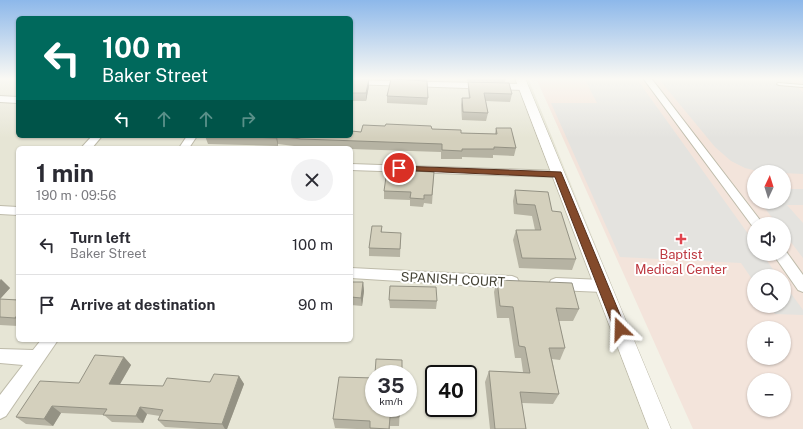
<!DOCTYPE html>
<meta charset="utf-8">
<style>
:root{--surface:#fff;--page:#f2f2f3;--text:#2b2b33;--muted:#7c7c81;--line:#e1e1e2}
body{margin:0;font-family:"Public Sans",sans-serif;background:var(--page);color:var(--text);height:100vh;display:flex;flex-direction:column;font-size:15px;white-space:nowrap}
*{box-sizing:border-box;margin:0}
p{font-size:13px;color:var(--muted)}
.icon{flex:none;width:22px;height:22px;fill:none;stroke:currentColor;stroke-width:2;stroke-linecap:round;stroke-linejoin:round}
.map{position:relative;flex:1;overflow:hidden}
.side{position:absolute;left:16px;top:146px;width:337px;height:196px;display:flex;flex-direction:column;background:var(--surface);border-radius:6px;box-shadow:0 1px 3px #0004}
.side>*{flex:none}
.guide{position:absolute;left:16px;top:16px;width:337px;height:122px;border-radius:6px;box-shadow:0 1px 3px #0004;background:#00695c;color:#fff;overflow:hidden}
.needle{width:26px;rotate:4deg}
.tools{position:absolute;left:747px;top:165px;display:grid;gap:8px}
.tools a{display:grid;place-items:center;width:44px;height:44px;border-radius:50%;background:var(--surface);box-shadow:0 1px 3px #0004;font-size:20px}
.speed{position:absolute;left:365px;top:365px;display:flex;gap:8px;font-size:20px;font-weight:700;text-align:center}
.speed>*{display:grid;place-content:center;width:52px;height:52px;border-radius:50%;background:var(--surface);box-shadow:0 1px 3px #0004;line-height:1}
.speed small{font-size:10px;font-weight:400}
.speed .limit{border:2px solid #111;border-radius:6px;background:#fff;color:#111}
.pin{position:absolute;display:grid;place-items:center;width:34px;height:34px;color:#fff;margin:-17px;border:2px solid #fff;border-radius:50%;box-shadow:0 1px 4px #0007}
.me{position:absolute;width:44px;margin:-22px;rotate:338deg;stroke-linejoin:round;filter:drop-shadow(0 0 3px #0008)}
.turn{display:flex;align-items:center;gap:14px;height:84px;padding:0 20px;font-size:18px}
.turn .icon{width:52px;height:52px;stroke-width:2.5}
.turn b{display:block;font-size:28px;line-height:34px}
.lanes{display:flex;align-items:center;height:38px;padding:0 20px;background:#0003;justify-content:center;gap:20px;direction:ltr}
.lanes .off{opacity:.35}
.round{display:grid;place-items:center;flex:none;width:42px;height:42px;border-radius:21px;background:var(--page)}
.summary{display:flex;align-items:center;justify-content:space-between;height:68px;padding:0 20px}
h1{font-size:24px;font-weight:700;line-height:30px}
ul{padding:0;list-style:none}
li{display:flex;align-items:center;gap:12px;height:60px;padding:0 20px;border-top:1px solid var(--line)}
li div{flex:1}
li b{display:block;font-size:15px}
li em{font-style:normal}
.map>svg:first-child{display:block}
</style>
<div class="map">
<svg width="803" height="429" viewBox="0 0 803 429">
<rect width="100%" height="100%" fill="#f3f2e7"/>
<path fill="#e6e5d5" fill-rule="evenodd" d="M0 78H18V136H351V78H528L670 429H0ZM18 148H351V340H18ZM374 374H408V408H374ZM434 374H468V408H434Z"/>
<path fill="#f3e4db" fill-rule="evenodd" d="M536 78H803V429H693ZM754 172H784V202H754ZM754 224H784V254H754ZM754 276H784V306H754ZM754 328H784V358H754ZM754 380H784V410H754Z"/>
<g fill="#e4e3df">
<path d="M584 78H636L754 242V254H762L778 276H754V282L741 263 620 257 551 103H597Z"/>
<path d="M658 78H787L803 92V174L761 172 745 168 731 161 715 147Z"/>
<path d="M784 189H803V205H787L803 223V258L784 233V224H777L760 202H784Z"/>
<path d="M784 284 803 310V315L775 314 770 306H784Z"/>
</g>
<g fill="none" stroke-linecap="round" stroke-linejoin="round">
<defs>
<path id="service" d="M778 83 803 85V87L779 85 777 84Z"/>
<g id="minor">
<path d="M643 78H651L763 224H754L753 227Z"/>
<path d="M351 80 524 84 528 87 524 90 351 84Z"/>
<path d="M0 96 18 97V103L0 102Z"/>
<path d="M92 136H102L92 148H81Z"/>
<path d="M187 136H197L189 148H179Z"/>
<path d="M351 164 558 171 563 174 558 177 351 170Z"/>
<path d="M0 206 18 207V215L0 214Z"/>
<path d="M785 250 803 275V292L798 290 773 254H784Z"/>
<path d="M351 268 512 276 517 278 519 282 517 286 512 288 351 278Z"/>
<path d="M556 278 603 280 608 282 610 286 608 290 603 292 556 290 551 288 549 284 551 280Z"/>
<path d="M41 340H58L6 416 0 419V395L23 365 0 363V349L33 350Z"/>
</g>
<path id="tertiary" d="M515 78H525L671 429H649Z"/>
</defs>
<use href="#service" stroke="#bebbaa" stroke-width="2"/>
<use href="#minor" stroke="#bebbaa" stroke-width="2"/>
<use href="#tertiary" stroke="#bebbaa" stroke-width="1"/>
<use href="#service" fill="#fff" fill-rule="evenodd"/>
<use href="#minor" fill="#fff" fill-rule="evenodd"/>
<use href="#tertiary" fill="#fff" fill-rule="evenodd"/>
</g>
<g fill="#b6b3a3">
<path d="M351 78H371V79H369V86L366 101H351Z"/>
<path d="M392 78H427V80H395L428 98 427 105 387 103V96L392 79Z"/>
<path d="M466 78H506L505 82 467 81Z"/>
<path d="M468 82 512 94 510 102 486 101 488 113 486 121 462 120 461 105 462 98H469L468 90Z"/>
<path d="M496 128 516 148 514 156 493 155V158L462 157V159H441V152L351 149V148L302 147 278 144V146L208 144 205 136H351L361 132 432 129 461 133 495 134Z"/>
<path d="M434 172 432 204 424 203 423 207 410 206V200L384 199V191Z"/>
<path d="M515 190 552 211 576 259 572 270 519 268 513 240 516 230H535L532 216 514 214 513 201Z"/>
<path d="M382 226V233H401L400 257 369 256V248Z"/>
<path d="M0 279 10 288 0 299 18 300V326L0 325Z"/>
<path d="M497 280 579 309 573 321H559L565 348 560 360 552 359 559 394 553 404 522 403 526 429H490L485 382 489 371 523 372 521 358H515L509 318H497L494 292Z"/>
<path d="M351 282H363L364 291 362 306 351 305Z"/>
<path d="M389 300 437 301 436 309 390 308Z"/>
<path d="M124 357 131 365 120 384 163 386 210 382 239 376 244 384 227 429H199L165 427 158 420 160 416 147 414 143 423 112 422 104 415 61 413 53 426 26 424 16 417 79 383Z"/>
<path d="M374 408H400L399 426H390V429H357L335 428 333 419Z"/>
</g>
<g fill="#949284">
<path d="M369 79V86L366 101V93Z"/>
<path d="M277 136 278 144V146L276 138Z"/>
<path d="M1 279 10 288 0 299V281Z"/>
<path d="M363 282 364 291 362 306 361 298Z"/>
<path d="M18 314V321L15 318Z"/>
<path d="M124 357 131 365 116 391 109 384Z"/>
<path d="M239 376 244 384 227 429H225L222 424Z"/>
<path d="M52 406 61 413 53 426 44 419Z"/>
<path d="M140 407 147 414 143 423 136 416Z"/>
</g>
<g fill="#d4d0bd" stroke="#949284">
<path d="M351 78 369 79 366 93H351Z"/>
<path d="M391 79 427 81 428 98 387 96Z"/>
<path d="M468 82 509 83 512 94 484 93 488 113 463 112 462 98H470Z"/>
<path d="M386 124 431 126 432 129 461 130V133L497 134 496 128H511L516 148 494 147V149H462V151L442 150V144L301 139 277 136 276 138 222 136H351V131L361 132 363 125 385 126Z"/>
<path d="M387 170 434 172 432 195H424V199L410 198 411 192 384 191Z"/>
<path d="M515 190 548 192 552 211 561 212 576 259 522 258 516 230H541L535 205 517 204Z"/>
<path d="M372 226H382L381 232 401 233 400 249 369 248Z"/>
<path d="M497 280 572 283 579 309 556 308 565 348H549L559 394 520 392 526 429H495L489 371 530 373 525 347 519 346 513 307 500 306Z"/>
<path d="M351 282H363L361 298 351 297Z"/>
<path d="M390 286 436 287 437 301 389 300Z"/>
<path d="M0 299 18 300V314L15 318 0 317Z"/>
<path d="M95 355 124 357 109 384 163 386 167 378 210 382 214 374 239 376 222 424 158 420 163 410 140 407 136 416 103 415 107 409 52 406 44 419 16 417 40 381 79 383Z"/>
<path d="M376 359 402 360V374H375Z"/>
<path d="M339 377 374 378V408H400L399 417H390L389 429 370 428V421L333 419Z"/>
</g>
<linearGradient id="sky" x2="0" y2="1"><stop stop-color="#8db8ea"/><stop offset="0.57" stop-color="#faf9f4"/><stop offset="1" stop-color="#faf9f4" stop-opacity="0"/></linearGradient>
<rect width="803" height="138" fill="url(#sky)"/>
<path fill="#834a2b" stroke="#55301c" d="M399 166 561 172 626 329 624 333 620 334 616 333 614 329 555 177 396 170V167Z"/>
<path fill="#e0444e" stroke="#fff" stroke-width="1.5" d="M679 233h4v4h4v4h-4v4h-4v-4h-4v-4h4z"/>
<g text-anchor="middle" stroke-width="4" stroke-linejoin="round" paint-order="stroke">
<g font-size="13" fill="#be3a42" stroke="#fff">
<text x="681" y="259">Baptist<tspan x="681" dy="15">Medical Center</tspan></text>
</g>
<g font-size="13" fill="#454336" stroke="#fff">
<text transform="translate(453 279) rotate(3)" y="5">SPANISH COURT</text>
</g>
</g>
</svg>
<div class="tools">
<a><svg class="needle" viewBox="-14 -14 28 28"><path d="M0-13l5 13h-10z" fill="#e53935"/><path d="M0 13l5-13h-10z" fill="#7c7c81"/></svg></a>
<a><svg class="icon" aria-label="sound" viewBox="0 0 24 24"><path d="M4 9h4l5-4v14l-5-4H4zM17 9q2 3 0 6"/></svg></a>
<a><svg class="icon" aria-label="search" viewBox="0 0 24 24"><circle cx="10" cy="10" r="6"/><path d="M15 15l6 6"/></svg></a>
<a>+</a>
<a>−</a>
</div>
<div class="speed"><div>35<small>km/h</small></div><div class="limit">40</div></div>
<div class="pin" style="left:399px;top:168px;background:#d93025"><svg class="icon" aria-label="arrive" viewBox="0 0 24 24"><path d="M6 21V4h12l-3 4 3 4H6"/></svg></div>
<svg class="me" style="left:620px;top:329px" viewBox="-20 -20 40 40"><path d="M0-17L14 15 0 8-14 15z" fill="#834a2b" stroke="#fff" stroke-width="4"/></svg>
<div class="guide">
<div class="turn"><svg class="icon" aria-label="left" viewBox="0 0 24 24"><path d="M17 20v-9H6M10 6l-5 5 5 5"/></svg><div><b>100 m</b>Baker Street</div></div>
<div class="lanes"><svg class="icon" aria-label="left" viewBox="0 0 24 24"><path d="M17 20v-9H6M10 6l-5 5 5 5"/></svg><svg class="icon off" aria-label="ahead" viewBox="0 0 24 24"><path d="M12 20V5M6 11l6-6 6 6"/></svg><svg class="icon off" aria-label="ahead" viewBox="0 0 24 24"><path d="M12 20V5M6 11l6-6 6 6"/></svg><svg class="icon off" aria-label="right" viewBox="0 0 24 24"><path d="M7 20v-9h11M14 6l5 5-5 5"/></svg></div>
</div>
<section class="side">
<div class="summary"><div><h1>1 min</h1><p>190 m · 09:56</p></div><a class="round"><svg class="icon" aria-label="close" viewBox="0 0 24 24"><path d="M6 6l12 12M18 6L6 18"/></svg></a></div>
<ul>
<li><svg class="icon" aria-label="left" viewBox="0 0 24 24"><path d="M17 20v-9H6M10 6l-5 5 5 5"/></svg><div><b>Turn left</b><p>Baker Street</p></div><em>100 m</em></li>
<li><svg class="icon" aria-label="arrive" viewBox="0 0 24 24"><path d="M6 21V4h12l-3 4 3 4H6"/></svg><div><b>Arrive at destination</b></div><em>90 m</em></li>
</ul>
</section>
</div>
